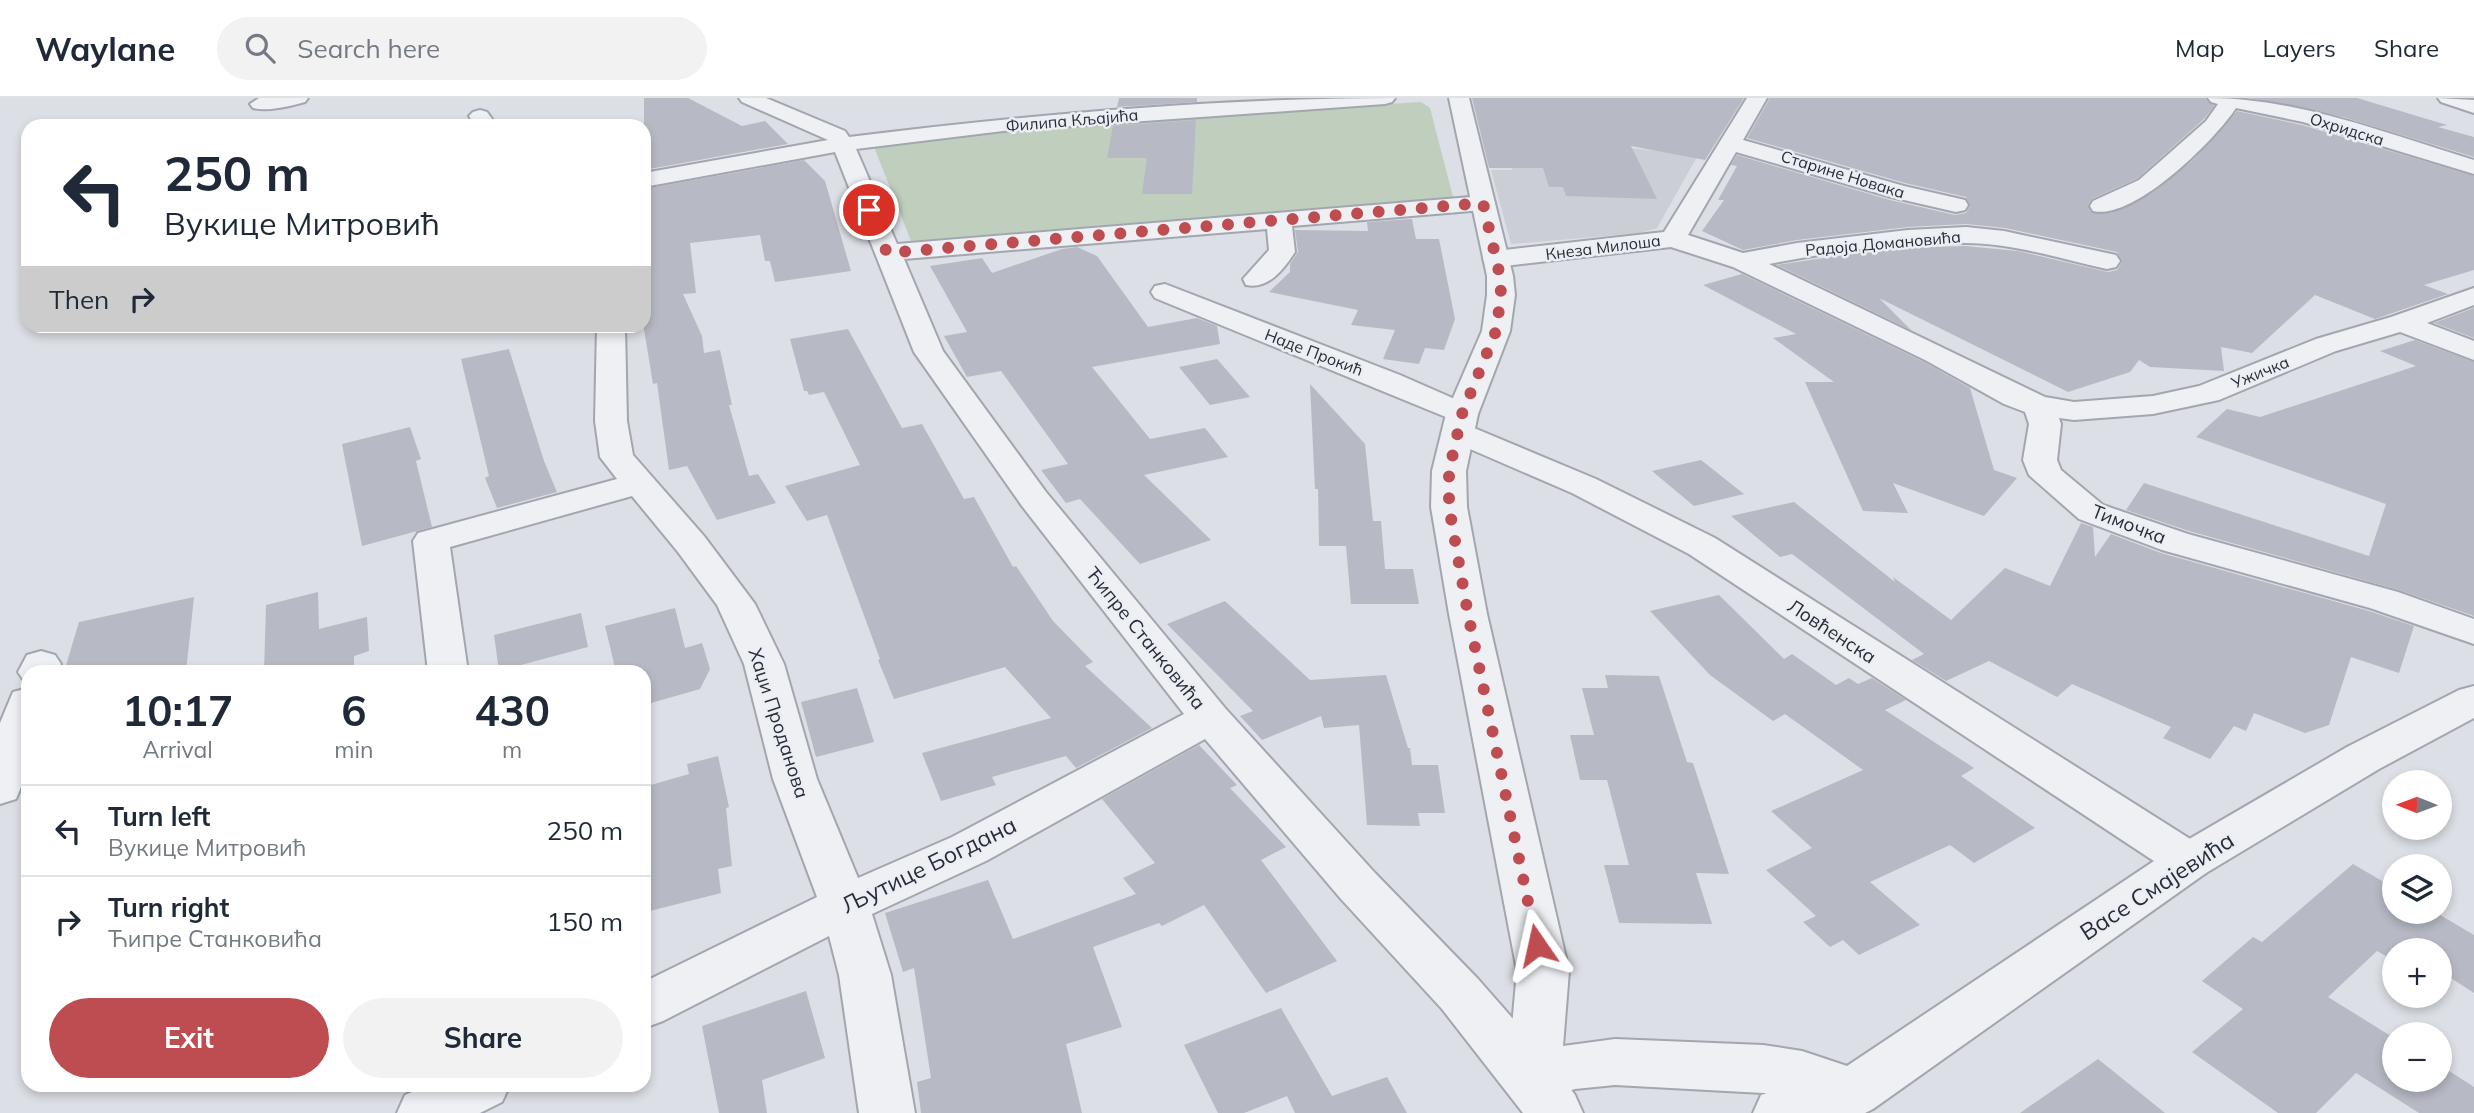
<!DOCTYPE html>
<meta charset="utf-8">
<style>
:root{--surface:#fff;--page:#f2f2f3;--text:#1f2937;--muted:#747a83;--line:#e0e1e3;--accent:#be4d51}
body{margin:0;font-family:Mulish,sans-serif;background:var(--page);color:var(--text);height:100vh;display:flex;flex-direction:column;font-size:26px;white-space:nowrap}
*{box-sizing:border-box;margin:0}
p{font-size:23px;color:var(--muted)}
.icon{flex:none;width:38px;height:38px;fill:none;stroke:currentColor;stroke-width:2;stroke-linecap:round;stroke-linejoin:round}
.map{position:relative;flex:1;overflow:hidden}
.side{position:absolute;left:21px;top:567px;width:630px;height:427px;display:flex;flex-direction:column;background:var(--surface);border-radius:21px;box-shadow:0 4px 10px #0003}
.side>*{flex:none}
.hud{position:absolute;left:21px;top:21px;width:630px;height:214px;border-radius:21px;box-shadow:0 4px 10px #0003;background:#fff;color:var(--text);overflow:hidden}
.needle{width:46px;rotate:271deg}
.fabs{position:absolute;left:2382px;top:672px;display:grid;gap:14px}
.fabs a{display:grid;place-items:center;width:70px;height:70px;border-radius:50%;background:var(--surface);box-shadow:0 4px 10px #0003;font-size:35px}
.pin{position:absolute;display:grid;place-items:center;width:60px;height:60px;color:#fff;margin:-30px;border:4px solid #fff;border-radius:50%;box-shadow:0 2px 7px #0007}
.me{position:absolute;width:77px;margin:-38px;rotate:349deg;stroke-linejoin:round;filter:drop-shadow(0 0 5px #0008)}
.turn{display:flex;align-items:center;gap:24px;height:147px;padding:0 28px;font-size:32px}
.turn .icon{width:91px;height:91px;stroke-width:2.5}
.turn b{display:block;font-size:49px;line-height:60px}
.then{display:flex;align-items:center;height:66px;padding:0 28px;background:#0003;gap:14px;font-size:26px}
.eta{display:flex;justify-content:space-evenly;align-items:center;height:119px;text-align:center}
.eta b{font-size:42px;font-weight:700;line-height:49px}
.primary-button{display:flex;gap:14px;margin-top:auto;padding:14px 28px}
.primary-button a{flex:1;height:80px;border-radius:42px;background:var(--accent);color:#fff;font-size:28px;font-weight:700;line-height:80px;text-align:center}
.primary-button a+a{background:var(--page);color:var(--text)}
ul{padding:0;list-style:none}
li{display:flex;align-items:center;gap:21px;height:91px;padding:0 28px;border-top:2px solid var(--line)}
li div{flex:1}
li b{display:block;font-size:26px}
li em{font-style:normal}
header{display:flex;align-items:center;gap:42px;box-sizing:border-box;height:98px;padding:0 35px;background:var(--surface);border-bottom:2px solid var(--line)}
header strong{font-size:33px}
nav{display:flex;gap:38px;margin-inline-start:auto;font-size:24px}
.search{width:490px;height:63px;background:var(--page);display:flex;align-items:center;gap:18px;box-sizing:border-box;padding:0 24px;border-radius:38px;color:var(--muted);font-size:26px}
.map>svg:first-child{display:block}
</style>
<header>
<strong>Waylane</strong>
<div class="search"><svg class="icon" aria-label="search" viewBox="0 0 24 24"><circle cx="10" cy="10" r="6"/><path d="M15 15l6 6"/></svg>Search here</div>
<nav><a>Map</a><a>Layers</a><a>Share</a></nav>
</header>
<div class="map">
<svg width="2474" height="1015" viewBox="0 0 2474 1015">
<rect width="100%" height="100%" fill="#dcdfe5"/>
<path fill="#cbced5" d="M1573 44 1698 57 1657 130 1640 135 1511 146 1491 72H1512L1507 58Z"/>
<path fill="#c0cebe" d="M1421 4 1430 10 1453 99 911 143 874 49 1042 28Z"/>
<g fill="#b7bac4">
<path d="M644 0H688L742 28 765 23 788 46 644 72Z"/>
<path d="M1119 0H1197V4L1117 9Z"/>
<path d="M1472 0H1744L1705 62 1631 48 1657 101 1566 98 1563 89H1549L1543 70H1489Z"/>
<path d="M1770 0H2205L2214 8 2204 21 2138 80 2092 101 2088 107 2091 114 2111 115 2152 95 2194 61 2237 13 2302 27 2474 78V172L2424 187 2448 196 2375 221 2315 197 2252 255 2221 249 2224 273 2150 269 2139 262 2130 274 2068 294 1879 200 1911 232 1777 167 1892 150 1965 148 2018 153 2108 174 2117 172 2122 164 2117 154 2005 130 1966 126 1908 129 1797 142 1743 152 1702 133 1724 102H1718L1737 68 1731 67 1737 57 1890 102 1955 117 1966 115 1970 108 1966 99 1905 85 1747 40Z"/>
<path d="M2250 0H2357L2447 27 2438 29 2474 39V59L2343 19Z"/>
<path d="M1196 22 1192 96H1142L1147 60H1107L1113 28Z"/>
<path d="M804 62 825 83 851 173 775 184 770 163H765L760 137 690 145 696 195 683 196 702 238 704 255 720 252 732 307H729L749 378 758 376 776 405 717 422 687 368 669 372 657 285 653 286 644 231V91Z"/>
<path d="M1412 121 1416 141H1439L1455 221 1444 252 1425 250 1419 266 1383 261 1395 232 1351 227 1358 212 1269 194 1290 174V166L1298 154 1295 132 1368 133 1367 124Z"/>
<path d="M1077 149 1097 158 1148 229 1197 220 1217 228 1220 246 1092 269 1150 341 1205 330 1228 359 1144 377 1211 442 1140 466 1080 401 1066 405 1041 372 1068 366 1001 273 967 279 944 238 967 234 930 168 982 160 992 175 1062 151Z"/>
<path d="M1742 176 1924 264 1970 290 1994 372 2017 380 1984 418 1893 385 1908 415 1863 413 1805 284H1834L1773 240 1796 236 1703 187Z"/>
<path d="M2474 210V240L2434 225Z"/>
<path d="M848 231 902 330 922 326 964 401 974 399 1013 469 1016 468 1053 523 1093 564 1085 568 1152 630 1076 670 1066 658 992 679 996 687 941 703 922 655 1051 620 1005 569 894 601 878 562 880 561 827 417 807 423 785 388 860 367 824 294 809 297 807 293H804L790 241Z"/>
<path d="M2415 242 2474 264V518L2399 492 2189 433 2126 412 2144 385 2369 458 2386 406 2196 339 2227 311 2260 319 2416 268 2380 253Z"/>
<path d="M509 251 544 363 557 394 497 410 485 380 489 378 461 261Z"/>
<path d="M1217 261 1250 299 1210 307 1179 269Z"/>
<path d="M1310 286 1365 346 1373 423H1381L1385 471H1413L1419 506H1351L1346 448H1319L1318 391H1315Z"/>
<path d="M410 329 421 361 416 363 432 429 362 448 342 346Z"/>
<path d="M1701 362 1744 396 1694 408 1652 373Z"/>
<path d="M1794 404 1895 484 1893 479 1951 522 2005 470 2050 488 2081 425 2093 429 2095 459 2111 436 2161 455 2369 513 2414 528 2399 575 2351 559 2329 627 2305 635 2254 615 2246 633 2234 628 2210 661 2163 640 2171 629 2072 586 2057 599 1989 563 1946 583 1912 562 1924 556 1792 456 1780 459 1731 418Z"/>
<path d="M318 494 319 531 367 519 369 553 354 558V574H264L266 507Z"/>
<path d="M1719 497 1784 561 1792 556 1836 587 1849 580 1858 586 1872 580 1906 602 1885 612 1974 670 1961 678 2035 730 1974 765 1950 747 1870 784 1920 827 1859 857 1843 842 1830 849 1803 824 1816 818 1766 772 1812 750 1771 713 1863 672 1785 616 1773 623 1710 577 1650 513Z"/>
<path d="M194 499 186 574H64L79 524Z"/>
<path d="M1225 503 1310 582 1386 577 1408 650H1410L1412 667H1438L1445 715H1418L1420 728 1367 727 1359 627 1324 630 1321 618 1262 642 1240 618 1253 613 1167 526Z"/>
<path d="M675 510 685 550 702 545 710 571 700 591 644 607V574H616L605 528Z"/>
<path d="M581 515 588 549 499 573 494 537Z"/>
<path d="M1605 577 1659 578 1687 664 1693 665 1729 776 1696 775 1712 826 1619 825 1604 767H1629L1607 682H1580L1570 637H1594L1582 590H1608Z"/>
<path d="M857 590 874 644 816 659 801 604Z"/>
<path d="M1199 647 1237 687 1230 690 1286 749 1261 762 1337 863 1266 895 1204 807 1162 828 1159 825 1093 849 1122 929 1066 946 1082 1015H921L917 984 931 980 914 870 903 874 885 815 988 782 1013 841 1136 796 1123 780 1155 765 1102 701Z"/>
<path d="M718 658 729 709 726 710 732 768 718 771 721 795 650 813 644 689 689 676 687 666Z"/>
<path d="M2353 766 2394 790V814H2435L2474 837V895L2440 873V852H2405L2400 849 2389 860 2377 853 2328 899 2394 940V982H2440V967L2474 989V1015H2419L2356 975 2316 1015H2278L2192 954 2243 911 2202 883 2253 839 2262 844Z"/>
<path d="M806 893 825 960 762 982 767 1015H719L702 928Z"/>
<path d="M1281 910 1332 998 1387 979 1407 1015H1295L1287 998 1244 1015H1218L1184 947Z"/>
<path d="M2098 961 2165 1015H2020Z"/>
</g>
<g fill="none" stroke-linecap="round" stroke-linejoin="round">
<defs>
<g id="minor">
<path d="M259 0H308L305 4C290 8 268 14 253 10L250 6Z"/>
<path d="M739 0H766L845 33 849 39C1030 17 1213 0 1395 0L1392 4 1385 6 1003 33 856 51 897 146 1483 98 1492 100 1495 105 1492 110 1483 112 1292 128 1295 154C1284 171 1268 192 1246 187L1243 181 1269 152 1267 131 904 161 943 253 1046 394 1225 610 1375 775 1478 881 1550 963 1575 997 1583 1015H1523L1442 911 1341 801 1205 641 986 763 872 816 891 877 915 1015H859L839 877 829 838 663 923 644 930V884L817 799 773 681 744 566 717 507 678 454 632 398 450 449 468 574H428L413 443 418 435 617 381 600 359 595 323 597 228H625L627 323 633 357 704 438 755 506 784 566 817 681 858 780 952 739 1184 616 1022 408 914 254 835 54 644 89V75L828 42 742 4Z"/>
<path d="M1747 0H1767L1743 42 1904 88 1965 102 1968 107 1965 112 1956 114 1891 99 1736 54 1688 137 1743 155 1797 145 1908 132 1966 129 2004 133 2116 157 2120 163 2116 169 2107 171C2061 161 2013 145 1965 145 1901 143 1832 154 1769 166L2045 299 2074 304 2153 298 2199 288 2316 241 2391 219 2474 190V207L2427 225 2474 243V262L2400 234 2336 253 2219 302 2153 316 2074 322 2059 320 2061 326 2057 362 2061 372 2103 407 2188 436 2398 494 2474 521V546L2370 510 2162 452 2079 421 2029 377 2023 362 2029 326 2025 314 2004 306 1925 262 1733 169 1671 149 1496 169 1487 167 1483 161 1487 155 1496 153 1664 134Z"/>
<path d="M2208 0C2299 0 2387 36 2474 62V76L2303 24 2236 10C2215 42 2134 123 2093 113L2090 108 2093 103 2139 82 2206 23 2218 6 2211 4Z"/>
<path d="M2438 0 2474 2V15L2441 4Z"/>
<path d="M480 12 487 14 497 28H475L469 18 473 14Z"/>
<path d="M1165 186 1400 277 1473 309 1478 316 1473 323 1462 325 1596 381 1715 440 2206 751 2213 763 2206 775 2189 781 2172 775 1689 456 1572 395 1447 341 1442 334 1447 327 1458 324 1155 200 1151 194 1155 188Z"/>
<path d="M41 553 55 557 61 566 58 574H28V584L24 583 18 574 27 557Z"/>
<path d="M28 590V672L16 701 0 706V625L13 594Z"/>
<path d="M427 987H510L502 1004 480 1015H397L405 997Z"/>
</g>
<path id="tertiary" d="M1449 0H1469L1513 178 1515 197 1510 233 1478 316 1466 373 1467 409 1487 516 1569 873 1563 948 1615 941 1763 947 1802 953 1847 968 2172 751 2347 649 2459 592 2474 588V620L2379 671 2206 775 1873 1011 1865 1015H1753L1761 997 1767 995H1763L1615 987 1575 991 1530 1004 1510 997 1502 980 1512 928 1517 873 1449 516 1431 409 1432 373 1446 316 1482 233 1487 197V178Z"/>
</defs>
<use href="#minor" stroke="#a2a6ae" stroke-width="4"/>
<use href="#tertiary" stroke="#a2a6ae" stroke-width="4"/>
<use href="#minor" fill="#eef0f4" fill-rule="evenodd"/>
<use href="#tertiary" fill="#eef0f4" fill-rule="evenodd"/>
</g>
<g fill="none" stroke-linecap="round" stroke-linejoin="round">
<path stroke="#be4d51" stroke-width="12" stroke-dasharray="0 21.6" d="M869 112 887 155 1483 105 1500 178 1501 197 1496 233 1462 316 1449 373V409L1468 516 1537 847"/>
</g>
<g text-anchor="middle" stroke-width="5" stroke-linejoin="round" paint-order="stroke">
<g font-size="16" fill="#282c39" stroke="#ebeef3">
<text transform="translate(1072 22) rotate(-5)" y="6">Филипа Кљајића</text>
<text transform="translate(2347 31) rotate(17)" y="6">Охридска</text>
<text transform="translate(1843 76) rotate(17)" y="6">Старине Новака</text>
<text transform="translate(1883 145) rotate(-5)" y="6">Радоја Домановића</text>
<text transform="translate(1603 149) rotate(-7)" y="6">Кнеза Милоша</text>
<text transform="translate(1314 254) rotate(21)" y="6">Наде Прокић</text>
<text transform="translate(2260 274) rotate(-22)" y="6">Ужичка</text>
</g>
<g font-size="19" fill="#282c39" stroke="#ebeef3">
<text transform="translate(2129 426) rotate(21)" y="7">Тимочка</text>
<text transform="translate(1832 533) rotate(33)" y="7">Ловћенска</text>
<text transform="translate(1146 540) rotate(51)" y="7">Ћипре Станковића</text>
<text transform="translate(779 625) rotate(72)" y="7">Хаџи Проданова</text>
</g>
<g font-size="23" fill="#282c39" stroke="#ebeef3">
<text transform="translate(929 767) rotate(-26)" y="8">Љутице Богдана</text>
<text transform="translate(2157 788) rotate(-33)" y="8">Васе Смајевића</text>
</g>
</g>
</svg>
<div class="fabs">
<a><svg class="needle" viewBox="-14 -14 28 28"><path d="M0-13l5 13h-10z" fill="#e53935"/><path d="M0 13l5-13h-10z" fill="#747a83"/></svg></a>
<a><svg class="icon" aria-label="layers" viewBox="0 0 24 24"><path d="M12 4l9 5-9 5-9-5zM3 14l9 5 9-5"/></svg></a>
<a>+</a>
<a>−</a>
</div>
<div class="pin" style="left:869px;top:112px;background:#d93025"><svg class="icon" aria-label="arrive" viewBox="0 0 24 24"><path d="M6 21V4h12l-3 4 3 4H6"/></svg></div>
<svg class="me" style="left:1537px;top:847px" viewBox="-20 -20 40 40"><path d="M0-17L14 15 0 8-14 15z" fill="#be4d51" stroke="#fff" stroke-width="4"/></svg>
<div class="hud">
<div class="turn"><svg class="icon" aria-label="left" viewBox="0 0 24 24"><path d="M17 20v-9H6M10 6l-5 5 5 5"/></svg><div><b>250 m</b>Вукице Митровић</div></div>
<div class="then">Then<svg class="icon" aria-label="right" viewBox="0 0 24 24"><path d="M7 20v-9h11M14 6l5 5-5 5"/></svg></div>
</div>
<section class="side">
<div class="eta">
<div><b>10:17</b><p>Arrival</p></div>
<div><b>6</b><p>min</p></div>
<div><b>430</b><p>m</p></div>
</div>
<ul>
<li><svg class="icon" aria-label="left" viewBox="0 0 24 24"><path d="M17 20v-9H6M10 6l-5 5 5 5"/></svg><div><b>Turn left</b><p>Вукице Митровић</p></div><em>250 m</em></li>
<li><svg class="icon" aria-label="right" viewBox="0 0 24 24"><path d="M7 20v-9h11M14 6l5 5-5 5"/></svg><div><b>Turn right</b><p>Ћипре Станковића</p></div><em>150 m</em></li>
</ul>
<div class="primary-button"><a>Exit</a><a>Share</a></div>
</section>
</div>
